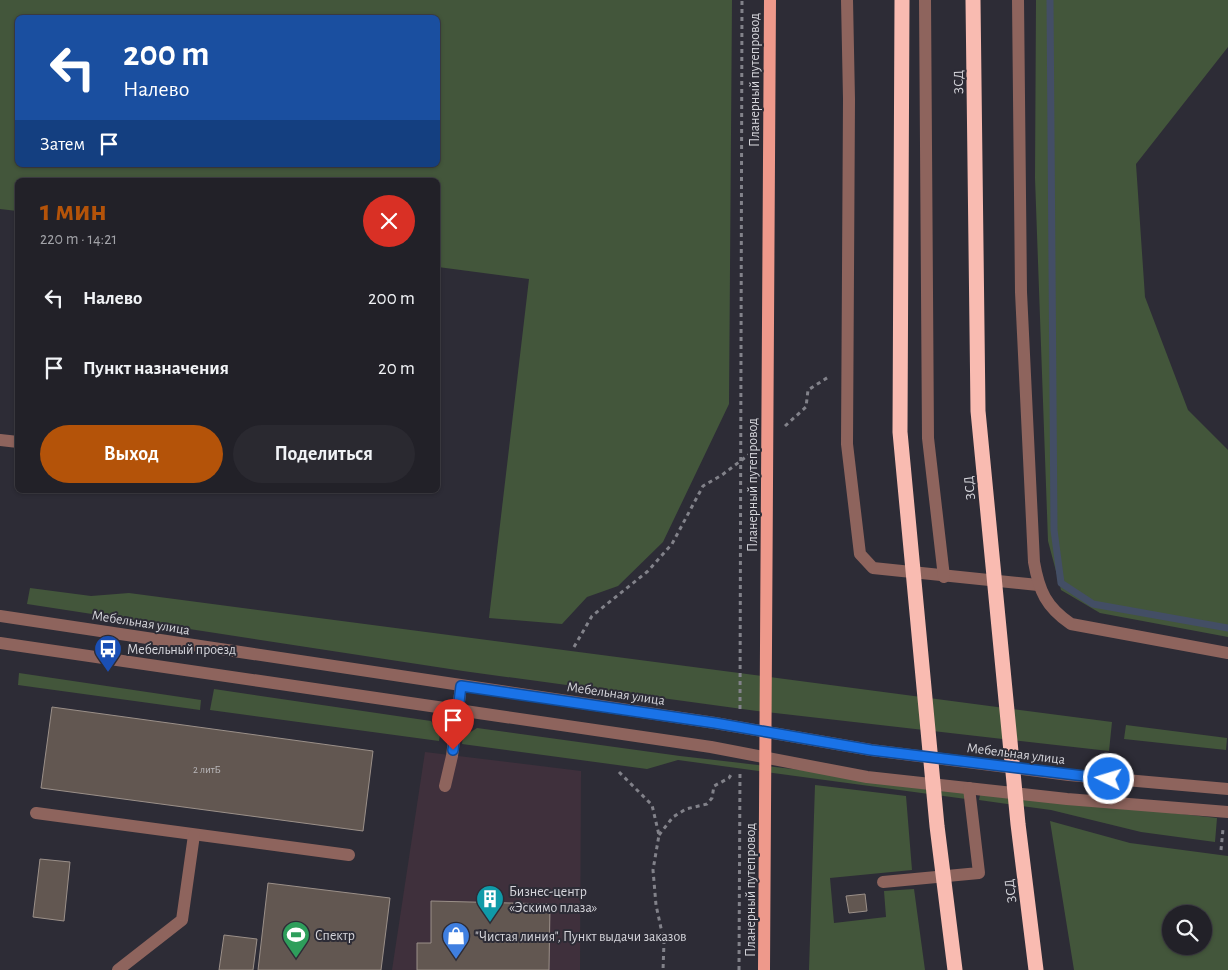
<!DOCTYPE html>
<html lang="ru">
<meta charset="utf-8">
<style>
:root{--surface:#222128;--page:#2a2930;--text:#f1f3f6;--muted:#a2a3a8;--line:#3f3e45;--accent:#b45309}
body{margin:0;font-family:"Alegreya Sans",sans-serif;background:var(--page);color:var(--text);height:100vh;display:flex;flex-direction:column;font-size:19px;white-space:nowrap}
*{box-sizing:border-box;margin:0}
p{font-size:16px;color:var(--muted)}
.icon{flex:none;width:28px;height:28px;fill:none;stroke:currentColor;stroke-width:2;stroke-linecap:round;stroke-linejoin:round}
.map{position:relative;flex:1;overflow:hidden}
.drawer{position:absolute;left:15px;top:178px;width:425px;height:315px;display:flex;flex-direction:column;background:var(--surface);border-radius:8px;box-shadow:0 1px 4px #0004,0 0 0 1px var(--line)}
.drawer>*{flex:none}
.guide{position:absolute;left:15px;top:15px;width:425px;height:152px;border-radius:8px;box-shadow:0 1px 4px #0004,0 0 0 1px var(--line);background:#1a4fa0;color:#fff;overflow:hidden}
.fabs{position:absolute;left:1162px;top:905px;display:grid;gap:10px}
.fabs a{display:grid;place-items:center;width:50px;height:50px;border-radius:50%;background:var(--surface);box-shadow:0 1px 4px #0004,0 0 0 1px var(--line);font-size:25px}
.pin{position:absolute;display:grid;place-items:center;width:42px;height:42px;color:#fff;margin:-51px -21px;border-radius:50% 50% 50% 0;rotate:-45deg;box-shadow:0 0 5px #0007}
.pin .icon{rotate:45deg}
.me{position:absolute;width:55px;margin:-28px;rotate:275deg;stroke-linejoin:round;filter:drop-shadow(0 0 4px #0008)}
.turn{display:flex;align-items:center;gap:18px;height:105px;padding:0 25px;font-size:22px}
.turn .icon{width:65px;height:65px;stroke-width:2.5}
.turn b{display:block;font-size:35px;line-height:42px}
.then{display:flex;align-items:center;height:48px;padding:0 25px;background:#0003;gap:10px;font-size:19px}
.round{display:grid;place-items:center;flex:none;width:52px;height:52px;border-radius:26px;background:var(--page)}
.summary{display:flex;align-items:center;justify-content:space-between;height:85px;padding:0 25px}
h1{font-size:30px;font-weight:700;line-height:38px;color:var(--accent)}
.cta{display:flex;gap:10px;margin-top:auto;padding:10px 25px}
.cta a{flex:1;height:58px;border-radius:30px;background:var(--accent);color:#fff;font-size:20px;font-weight:700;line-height:58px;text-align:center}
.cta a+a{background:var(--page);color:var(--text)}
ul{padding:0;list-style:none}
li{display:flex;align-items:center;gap:15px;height:70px;padding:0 25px}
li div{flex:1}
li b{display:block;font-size:19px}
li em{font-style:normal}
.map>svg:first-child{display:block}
</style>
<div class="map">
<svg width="1228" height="970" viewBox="0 0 1228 970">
<rect width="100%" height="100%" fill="#2d2c36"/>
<path fill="#3f303c" d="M425 752 581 771 580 970H392Z"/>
<g fill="#43563b" fill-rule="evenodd">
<path d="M0 0H732L729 404 663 542 618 586 587 597 562 624 489 618 529 279 438 267V180H18L17 211 0 209ZM18 18H438V165H18Z"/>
<path d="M1036 0H1228V47L1136 164 1145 297 1188 410 1228 450V637L1100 613 1061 590 1048 541 1035 178Z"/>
<path d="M30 588 91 596 129 593 1112 722 1109 751 757 711 463 671 27 604Z"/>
<path d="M19 673 201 700 200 710 18 685Z"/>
<path d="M214 689 431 721 440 734 439 741 210 710Z"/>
<path d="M1126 725 1227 738 1226 750 1124 739Z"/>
<path d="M477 728 680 756 959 788 966 793V799L678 760 647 769 462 744 463 737Z"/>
<path d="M815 785 906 796 912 870 830 878 834 923 886 917 884 891 914 889 925 970H809Z"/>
<path d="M988 792 1217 818 1215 842 1141 832 1051 810 979 800 980 795Z"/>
<path d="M1050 821 1130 843 1228 856V970H1074ZM1171 914H1204V946H1171Z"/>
</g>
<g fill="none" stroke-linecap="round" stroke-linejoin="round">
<path stroke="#434e65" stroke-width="7" d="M1050 0 1054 530 1061 583 1093 604 1228 628"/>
</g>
<g fill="#625751" stroke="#9b9089">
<path d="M52 707 373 751 363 831 41 788Z"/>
<path d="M40 859 70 862 64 921 33 917Z"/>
<path d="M268 883 390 898 381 970H258Z"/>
<path d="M865 894 867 911 849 913 846 896Z"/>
<path d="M431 901 550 904 549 970H417V943H431Z"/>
<path d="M224 935 257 939 253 970H219Z"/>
</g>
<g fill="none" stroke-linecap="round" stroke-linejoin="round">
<g stroke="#82828a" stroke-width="3" stroke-dasharray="4 4" stroke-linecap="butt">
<path d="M785 426 806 407 808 390 830 376"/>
<path d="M574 647 592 616 648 571 672 544 703 486 722 475 751 453"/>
<path d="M740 709 742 0"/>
<path d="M619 772 652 805 659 835 653 870 656 905 664 942 663 970"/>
<path d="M659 835 673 817 686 809 707 804 712 798 714 786 729 778 732 773"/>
<path d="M1221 850 1223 829"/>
<path d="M739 970 740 771"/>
</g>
<g stroke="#8e645d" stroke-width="12">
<path d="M847 0 849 99 847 444 860 554 873 568 1038 585"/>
<path d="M925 0 928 438 944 577"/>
<path d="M1018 0 1021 292 1034 562C1039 591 1046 607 1071 624L1228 653"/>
<path d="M0 440 18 442"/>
<path d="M0 616 715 723 871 750 1069 775 1228 789"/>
<path d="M0 643 711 747 867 777 1067 799 1228 812"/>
<path d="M445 786 452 756 461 686"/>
<path d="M36 813 349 855"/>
<path d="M883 882 979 873 969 788"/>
<path d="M118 970 182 920 194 835"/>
</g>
<path stroke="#ee998b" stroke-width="12" d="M764 970 770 0"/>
<g stroke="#f9bbb1" stroke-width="15">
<path d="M902 0 900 432 937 826 955 970"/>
<path d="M973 0 978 411 1018 824 1036 970"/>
</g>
</g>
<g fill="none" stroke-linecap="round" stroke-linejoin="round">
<defs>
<path id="route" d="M453 750 461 686 715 723 871 750 1109 779"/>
</defs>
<use href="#route" stroke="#114b97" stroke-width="12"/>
<use href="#route" stroke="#1a73e8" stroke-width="9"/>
</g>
<defs>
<symbol id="bus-pin" viewBox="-11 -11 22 30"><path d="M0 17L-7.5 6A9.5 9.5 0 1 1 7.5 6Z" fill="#1a4fb4" stroke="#2d2c36"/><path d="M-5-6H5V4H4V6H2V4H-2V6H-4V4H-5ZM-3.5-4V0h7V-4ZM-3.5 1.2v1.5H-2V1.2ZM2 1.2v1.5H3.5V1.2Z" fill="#fff"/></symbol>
<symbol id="building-pin" viewBox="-11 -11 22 30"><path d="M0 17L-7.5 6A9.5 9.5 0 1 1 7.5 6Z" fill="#0f9aa8" stroke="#2d2c36"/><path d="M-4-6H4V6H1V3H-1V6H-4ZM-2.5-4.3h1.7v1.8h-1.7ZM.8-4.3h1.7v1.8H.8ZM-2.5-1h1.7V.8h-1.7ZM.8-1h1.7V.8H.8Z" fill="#fff"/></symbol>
<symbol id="stadium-pin" viewBox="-11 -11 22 30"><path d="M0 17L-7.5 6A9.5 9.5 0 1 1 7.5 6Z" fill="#2e9e5b" stroke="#2d2c36"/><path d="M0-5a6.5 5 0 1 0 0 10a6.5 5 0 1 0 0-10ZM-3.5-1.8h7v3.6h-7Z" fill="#fff"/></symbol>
<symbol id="shop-pin" viewBox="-11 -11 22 30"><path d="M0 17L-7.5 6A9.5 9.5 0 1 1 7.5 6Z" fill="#3f7fe0" stroke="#2d2c36"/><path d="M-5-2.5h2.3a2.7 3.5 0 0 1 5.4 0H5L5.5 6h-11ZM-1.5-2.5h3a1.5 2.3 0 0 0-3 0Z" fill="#fff"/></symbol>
</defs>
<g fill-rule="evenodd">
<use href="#bus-pin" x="92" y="633" width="32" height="43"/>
<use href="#building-pin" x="474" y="883" width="32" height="43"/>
<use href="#stadium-pin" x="280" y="919" width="32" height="43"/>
<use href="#shop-pin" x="440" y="920" width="32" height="43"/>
</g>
<g text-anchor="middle" stroke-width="4" stroke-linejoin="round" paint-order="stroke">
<g font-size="11" fill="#b8b6b8">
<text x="207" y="773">2 литБ</text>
</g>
<g font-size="14" fill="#d5d5db" stroke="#2d2c36">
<text transform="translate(754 80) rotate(-90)" y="5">Планерный путепровод</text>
<text transform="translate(958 82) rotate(-91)" y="5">ЗСД</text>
<text transform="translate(752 485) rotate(-90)" y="5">Планерный путепровод</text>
<text transform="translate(969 488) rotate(-96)" y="5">ЗСД</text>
<text transform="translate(141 622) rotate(9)" y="5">Мебельная улица</text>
<text transform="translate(616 693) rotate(8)" y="5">Мебельная улица</text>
<text transform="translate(1016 753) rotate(7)" y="5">Мебельная улица</text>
<text transform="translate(750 890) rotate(-90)" y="5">Планерный путепровод</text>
<text transform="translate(1010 891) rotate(-97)" y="5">ЗСД</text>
</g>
<g font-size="14" fill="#d5d5db" stroke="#2d2c36" text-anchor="start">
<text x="127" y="654">Мебельный проезд</text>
<text x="509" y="896">Бизнес-центр<tspan x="509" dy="16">«Эскимо плаза»</tspan></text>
<text x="315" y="940">Спектр</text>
<text x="475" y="941">"Чистая линия", Пункт выдачи заказов</text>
</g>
</g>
</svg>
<div class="fabs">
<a><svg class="icon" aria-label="search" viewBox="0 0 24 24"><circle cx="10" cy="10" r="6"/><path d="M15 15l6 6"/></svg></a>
</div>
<div class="pin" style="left:453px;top:750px;background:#d93025"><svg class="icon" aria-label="arrive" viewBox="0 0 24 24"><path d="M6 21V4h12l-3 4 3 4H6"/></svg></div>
<svg class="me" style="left:1109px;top:779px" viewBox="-20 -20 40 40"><circle r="17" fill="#1a73e8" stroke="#fff" stroke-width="3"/><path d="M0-11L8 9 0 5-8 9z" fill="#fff"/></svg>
<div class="guide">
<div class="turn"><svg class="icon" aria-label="left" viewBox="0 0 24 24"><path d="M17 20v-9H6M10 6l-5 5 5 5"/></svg><div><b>200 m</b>Налево</div></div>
<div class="then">Затем<svg class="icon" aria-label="arrive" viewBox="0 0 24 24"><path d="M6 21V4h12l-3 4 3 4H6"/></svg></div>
</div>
<section class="drawer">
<div class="summary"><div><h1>1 мин</h1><p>220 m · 14:21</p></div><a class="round" style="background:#d93025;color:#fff"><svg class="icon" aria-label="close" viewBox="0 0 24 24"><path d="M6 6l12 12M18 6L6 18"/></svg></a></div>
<ul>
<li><svg class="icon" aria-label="left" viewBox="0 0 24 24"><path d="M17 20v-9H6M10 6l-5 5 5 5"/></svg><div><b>Налево</b></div><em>200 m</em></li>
<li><svg class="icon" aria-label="arrive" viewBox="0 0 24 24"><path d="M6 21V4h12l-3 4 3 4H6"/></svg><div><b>Пункт назначения</b></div><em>20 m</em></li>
</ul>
<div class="cta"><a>Выход</a><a>Поделиться</a></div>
</section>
</div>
